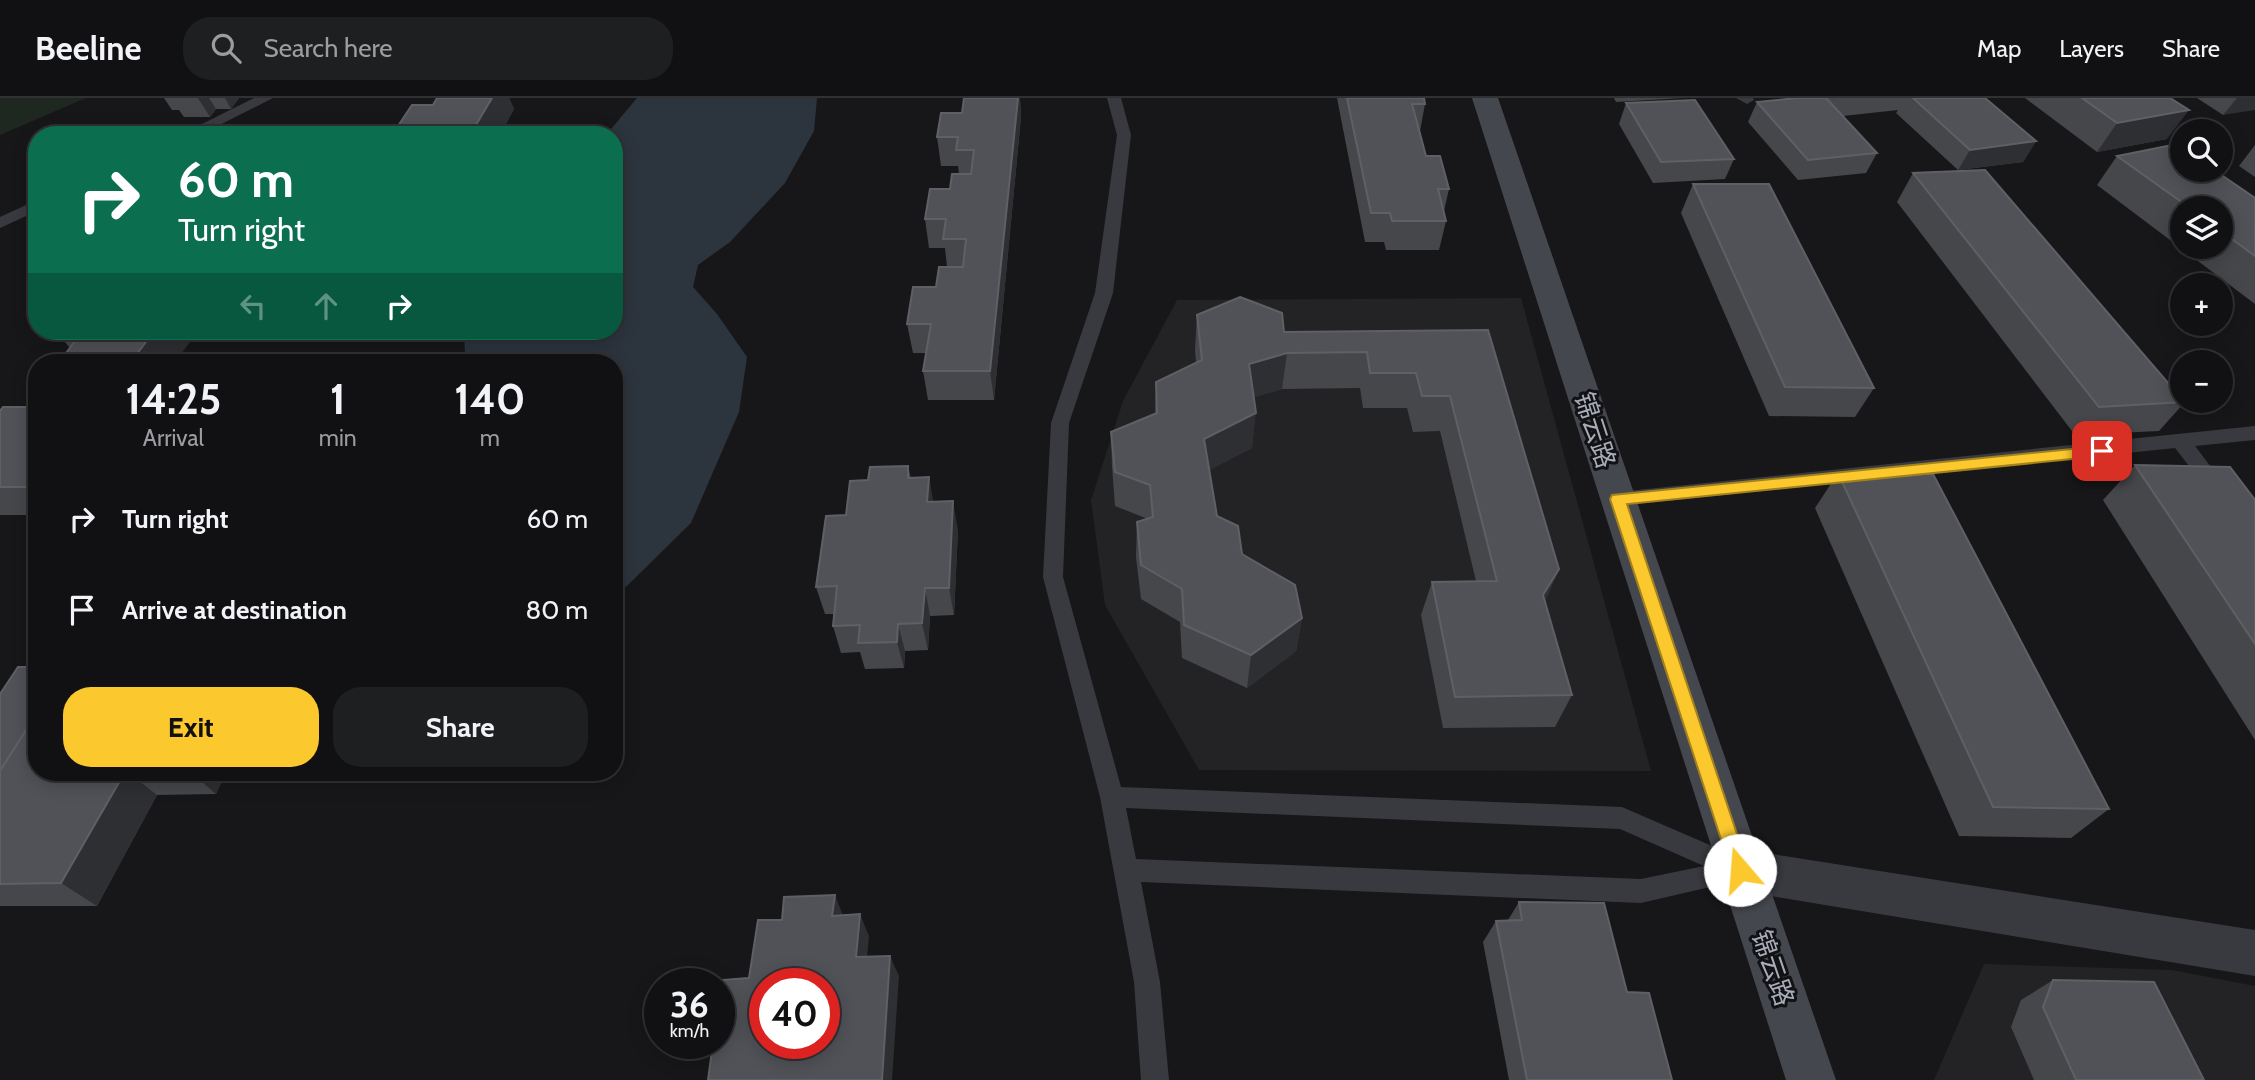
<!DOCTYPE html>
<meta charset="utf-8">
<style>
:root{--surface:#111113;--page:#1e1f21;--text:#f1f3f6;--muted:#9c9da0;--line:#303133;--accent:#fbc82d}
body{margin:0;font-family:Cabin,"Noto Sans SC",sans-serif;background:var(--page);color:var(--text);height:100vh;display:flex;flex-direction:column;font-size:26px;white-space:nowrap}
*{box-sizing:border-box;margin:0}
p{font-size:23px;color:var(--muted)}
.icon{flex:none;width:38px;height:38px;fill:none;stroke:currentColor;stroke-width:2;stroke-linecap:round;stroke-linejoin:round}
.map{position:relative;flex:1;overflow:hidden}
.drawer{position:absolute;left:28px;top:256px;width:595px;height:427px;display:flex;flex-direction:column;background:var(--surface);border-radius:28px;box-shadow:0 4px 18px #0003,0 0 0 2px var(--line)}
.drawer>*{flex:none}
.guide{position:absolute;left:28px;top:28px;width:595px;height:214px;border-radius:28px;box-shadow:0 4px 18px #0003,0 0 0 2px var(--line);background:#0b6e4f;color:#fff;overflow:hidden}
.tools{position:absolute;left:2170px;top:21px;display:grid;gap:14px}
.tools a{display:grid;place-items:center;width:63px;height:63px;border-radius:50%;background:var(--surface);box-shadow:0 4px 18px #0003,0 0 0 2px var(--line);font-size:35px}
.speed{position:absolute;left:644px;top:870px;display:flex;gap:14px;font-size:35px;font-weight:700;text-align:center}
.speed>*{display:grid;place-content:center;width:91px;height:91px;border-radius:50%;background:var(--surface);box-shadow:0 4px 18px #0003,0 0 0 2px var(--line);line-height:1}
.speed small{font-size:18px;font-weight:400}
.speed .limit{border:10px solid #d22;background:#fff;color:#111}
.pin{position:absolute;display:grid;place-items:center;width:60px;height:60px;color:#fff;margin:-30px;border-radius:14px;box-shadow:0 4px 10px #0006}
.me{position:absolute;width:77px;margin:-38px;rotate:342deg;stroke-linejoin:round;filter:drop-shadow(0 0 5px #0008)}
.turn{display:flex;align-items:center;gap:24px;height:147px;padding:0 35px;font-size:32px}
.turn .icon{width:91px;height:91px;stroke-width:2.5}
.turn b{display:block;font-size:49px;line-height:60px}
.lanes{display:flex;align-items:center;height:66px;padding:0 35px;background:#0003;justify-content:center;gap:35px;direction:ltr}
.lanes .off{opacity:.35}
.eta{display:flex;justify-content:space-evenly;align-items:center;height:119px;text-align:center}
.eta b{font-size:42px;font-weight:700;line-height:49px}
.cta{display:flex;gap:14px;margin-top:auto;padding:14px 35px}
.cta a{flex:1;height:80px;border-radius:28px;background:var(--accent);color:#111;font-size:28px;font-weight:700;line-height:80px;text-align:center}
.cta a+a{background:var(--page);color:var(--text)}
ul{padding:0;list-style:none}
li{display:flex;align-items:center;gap:21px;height:91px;padding:0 35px}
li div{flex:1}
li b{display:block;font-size:26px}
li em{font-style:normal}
header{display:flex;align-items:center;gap:42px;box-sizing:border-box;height:98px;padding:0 35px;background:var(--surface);border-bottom:2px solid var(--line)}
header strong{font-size:33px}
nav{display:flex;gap:38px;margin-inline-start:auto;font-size:24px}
.search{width:490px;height:63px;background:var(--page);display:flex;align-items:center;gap:18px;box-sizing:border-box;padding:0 24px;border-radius:28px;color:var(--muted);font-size:26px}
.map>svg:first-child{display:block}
</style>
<header>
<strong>Beeline</strong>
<div class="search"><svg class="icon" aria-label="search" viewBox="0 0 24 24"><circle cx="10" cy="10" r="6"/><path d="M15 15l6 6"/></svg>Search here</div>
<nav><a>Map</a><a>Layers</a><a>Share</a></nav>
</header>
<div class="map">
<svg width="2255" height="982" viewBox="0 0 2255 982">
<rect width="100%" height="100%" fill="#171719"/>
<g fill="#232326">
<path d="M1521 200 1651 673 1199 672 1105 507 1091 402 1123 303 1177 202Z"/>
<path d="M1984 866 2172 872 2255 888V982H1934Z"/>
</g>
<path fill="#1e2720" d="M0 0H86L0 37Z"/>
<path fill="#2c343e" d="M637 0H817L814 33 785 85 730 144 698 167 693 189 717 216 747 259 739 314 691 425 628 487 614 496V264H460L465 255 464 233H614V37H606Z"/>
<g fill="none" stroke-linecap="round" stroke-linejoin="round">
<g fill="#393a40" fill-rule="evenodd">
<path d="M254 0H273L200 37H180Z"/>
<path d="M1107 0H1121L1131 37 1113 195 1069 325 1063 479 1121 689 1622 709 1749 764 1752 772 1749 780 1641 805 1141 784 1160 884 1169 982H1141L1134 884 1100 699 1043 479 1051 325 1095 195 1117 37ZM1126 710 1620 731 1704 768 1641 781 1136 761Z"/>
<path d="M1736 0H1753L1754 2 1747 6Z"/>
<path d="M37 102V113L0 130V119Z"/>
<path d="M2255 328V342L2195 348 2227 390 2224 395 2217 397 2210 395 2175 350 1618 408 1611 406 1608 401 1611 396 1618 394Z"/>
</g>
<path fill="#393a40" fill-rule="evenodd" d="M1740 751 2255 832V878L1740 793 1724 787 1717 772 1724 757Z"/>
<path fill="#45474e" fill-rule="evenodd" d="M1472 0H1498L1836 982H1786Z"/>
</g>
<g fill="#45474b" fill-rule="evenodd">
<path d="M164 0H239L231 11H216L210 19H184L179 12H172Z"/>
<path d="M437 0H509L514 11 500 37H399L396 31 433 7Z"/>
<path d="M964 0H1020L1021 19 994 302H928L923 273 926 255H913L907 226 936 189 947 169 945 150H929L925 121 950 91 959 76 958 68H941L937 39 962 15Z"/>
<path d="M1337 0H1424L1425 6 1420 33 1426 58 1449 91 1444 113 1446 123 1439 152H1386L1384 144H1365Z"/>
<path d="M1614 0H1683L1616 4Z"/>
<path d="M1797 0H1985L2036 43 2023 64 1958 72 1896 15 1898 12 1843 18 1877 55 1866 75 1798 82 1748 24 1757 4Z"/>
<path d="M2025 0H2170L2167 41 2097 54Z"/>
<path d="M2197 0H2255L2223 17Z"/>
<path d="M1626 5 1734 61 1725 81 1653 85 1619 26Z"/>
<path d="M2255 47V79L2239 68Z"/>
<path d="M2117 58 2255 100V206L2097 87ZM2182 110H2221V149H2182Z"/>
<path d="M1913 75 2185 304 2159 333 2075 337 1897 104Z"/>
<path d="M1693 86 1874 290 1855 319 1769 318 1681 115Z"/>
<path d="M1197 217 1284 234 1488 232 1559 471 1545 503 1572 597 1555 629 1443 630 1421 517 1432 484 1476 483 1440 333 1413 334 1407 310H1363L1360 290 1282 291 1254 299 1252 350 1209 372 1217 418 1242 456 1302 520 1296 553 1247 590 1182 560 1180 524 1141 501 1136 459 1137 424 1148 421 1115 408 1112 369 1111 334 1155 316 1156 284 1196 264 1195 252Z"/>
<path d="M63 233 175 264H74L66 255 70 250 59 237Z"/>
<path d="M37 297V417H0V313L27 309Z"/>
<path d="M2135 367 2255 402V642L2103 402Z"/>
<path d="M908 368 911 380 958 432 954 517 930 518 928 552 905 553 904 570 865 571 860 554 841 555 833 528 834 516H825L816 489 868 382Z"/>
<path d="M1838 375 2109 711 2071 740 1959 738 1815 410Z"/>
<path d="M0 596 37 674H226L216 696 157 697 97 808H0Z"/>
<path d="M1519 804 1627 894 1672 982H1509L1483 844 1496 823 1508 822Z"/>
<path d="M2053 882 2204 982H2034L2011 929 2021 902Z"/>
</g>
<g fill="#2e2f32">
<path d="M198 0H209L216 11 210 19Z"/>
<path d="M225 0H239L231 11Z"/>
<path d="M492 0H509L514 11 500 37H470Z"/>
<path d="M1018 0H1020L1021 19 994 302 990 273Z"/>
<path d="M2237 0H2255V12L2223 17Z"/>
<path d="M2189 12 2167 41 2097 54 2117 25Z"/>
<path d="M2036 43 2023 64 1958 72 1970 52Z"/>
<path d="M154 233H198L175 264H131Z"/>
<path d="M1287 255 1282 291 1246 302 1249 266Z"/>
<path d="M1256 315 1252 350 1202 376 1204 341Z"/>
<path d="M929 379 934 408 927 404Z"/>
<path d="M953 403 958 432 954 517 949 490Z"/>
<path d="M1559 471 1544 505 1543 497Z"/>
<path d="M925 490 930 518 928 552 922 525Z"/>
<path d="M1302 520 1296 553 1247 590 1251 557Z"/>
<path d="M898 526 905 553 904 570 897 544Z"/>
<path d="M125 674H170L134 679 157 697 97 808 61 785Z"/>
<path d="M197 674H226L216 696 195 678Z"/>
<path d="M835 797 844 820 832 818Z"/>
<path d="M860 816 869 838 865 880 856 859Z"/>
<path d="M890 858 899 878 892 982H882Z"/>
</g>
<g fill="#505257" stroke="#5e6066" stroke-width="2" fill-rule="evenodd">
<path d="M437 0H492L470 37H410L413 31H396L412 7H433Z"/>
<path d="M964 0H1018L990 273H923L931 226H907L913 189H936L939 169H963L966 141H943L946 121H925L930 91H950L952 76H971L974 52H956L958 39H937L941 15H962Z"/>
<path d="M1347 0H1424L1425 6H1412L1426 58H1440L1449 91H1438L1446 123H1392L1390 115H1371Z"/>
<path d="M1797 0H1826L1877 55 1808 62 1757 4Z"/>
<path d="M1913 0H1985L2036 43 1970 52Z"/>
<path d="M2082 0H2170L2189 12 2117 25Z"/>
<path d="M1695 2 1734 61 1661 64 1626 5Z"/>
<path d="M2177 46 2182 50V72H2214L2255 100V158L2221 133V110H2190L2117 58Z"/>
<path d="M1985 72 2182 301V303L2185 304 2099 309 1913 75Z"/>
<path d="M1693 86H1769L1874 290 1785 289Z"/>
<path d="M1240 199 1282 215 1284 234 1488 232 1559 471 1543 497 1572 597 1455 599 1432 484 1497 483 1450 298H1422L1416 275H1370L1367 254 1287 255 1249 266 1256 315 1204 341 1217 418 1238 428 1242 456 1295 487 1302 520 1251 557 1184 527 1182 491 1141 467 1137 424 1153 419 1150 387 1115 374 1111 334 1157 315 1156 284 1202 262 1197 217Z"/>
<path d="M63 233H154L131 264H84L92 255H66L79 238 59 237Z"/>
<path d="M37 297V389H0V313L3 309H27Z"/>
<path d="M2135 367 2230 369 2255 402V546Z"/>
<path d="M908 368V380L929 379 927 404 953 403 949 490H925L922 525 898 526 897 544 858 545 860 527 833 528 837 488 816 489 826 418 846 417 850 383 868 382 870 369Z"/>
<path d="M1838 375 1933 376 2109 711 1993 709Z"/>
<path d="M18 569H37V615L0 673V596Z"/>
<path d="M37 615V674H125L61 785 0 786V673Z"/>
<path d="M138 674H197L195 678 134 679Z"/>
<path d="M835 797 832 818 860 816 856 859 890 858 882 982H708L713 945H719V908L723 882 749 880 758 822H782L784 799ZM765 886H824V945H765Z"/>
<path d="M1519 804 1604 805 1627 894 1649 895 1672 982H1527L1496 823 1522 822Z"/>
<path d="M2053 882 2154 884 2204 982H2076L2043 909Z"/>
</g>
<path fill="#fbc82d" stroke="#a3821d" stroke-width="2" d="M2102 348 2109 353 2102 358 1627 406 1749 772 1746 778 1740 781 1733 778 1610 401 1612 397Z"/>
<g text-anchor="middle" stroke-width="6" stroke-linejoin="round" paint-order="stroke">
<g font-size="26" fill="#a8acb9" stroke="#121214">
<text transform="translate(1595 332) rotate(72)" y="9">锦云路</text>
<text transform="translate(1773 870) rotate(71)" y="9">锦云路</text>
</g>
</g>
</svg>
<div class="tools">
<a><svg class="icon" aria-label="search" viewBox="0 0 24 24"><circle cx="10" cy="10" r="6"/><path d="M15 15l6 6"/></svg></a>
<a><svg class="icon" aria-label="layers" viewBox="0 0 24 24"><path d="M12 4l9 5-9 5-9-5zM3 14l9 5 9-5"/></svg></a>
<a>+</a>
<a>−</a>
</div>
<div class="speed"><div>36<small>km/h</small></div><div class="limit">40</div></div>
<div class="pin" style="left:2102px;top:353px;background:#d93025"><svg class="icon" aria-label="arrive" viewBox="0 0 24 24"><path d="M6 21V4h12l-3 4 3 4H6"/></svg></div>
<svg class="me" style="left:1740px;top:772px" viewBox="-20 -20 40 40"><circle r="19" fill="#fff"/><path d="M0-13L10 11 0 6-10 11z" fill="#fbc82d"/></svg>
<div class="guide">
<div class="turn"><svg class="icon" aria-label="right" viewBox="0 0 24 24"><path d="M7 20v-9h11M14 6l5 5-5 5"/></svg><div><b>60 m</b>Turn right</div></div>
<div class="lanes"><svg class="icon off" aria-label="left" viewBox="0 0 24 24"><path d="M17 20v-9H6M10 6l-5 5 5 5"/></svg><svg class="icon off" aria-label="ahead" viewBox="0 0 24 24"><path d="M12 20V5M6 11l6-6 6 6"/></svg><svg class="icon" aria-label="right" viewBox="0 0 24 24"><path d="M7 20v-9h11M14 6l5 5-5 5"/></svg></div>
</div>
<section class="drawer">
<div class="eta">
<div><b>14:25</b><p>Arrival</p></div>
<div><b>1</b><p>min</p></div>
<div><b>140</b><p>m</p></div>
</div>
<ul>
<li><svg class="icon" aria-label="right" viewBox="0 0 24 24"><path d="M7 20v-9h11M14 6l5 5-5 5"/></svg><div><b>Turn right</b></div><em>60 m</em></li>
<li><svg class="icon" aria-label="arrive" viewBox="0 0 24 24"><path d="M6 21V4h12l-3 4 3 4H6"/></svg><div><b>Arrive at destination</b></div><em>80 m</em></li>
</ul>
<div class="cta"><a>Exit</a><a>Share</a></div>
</section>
</div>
